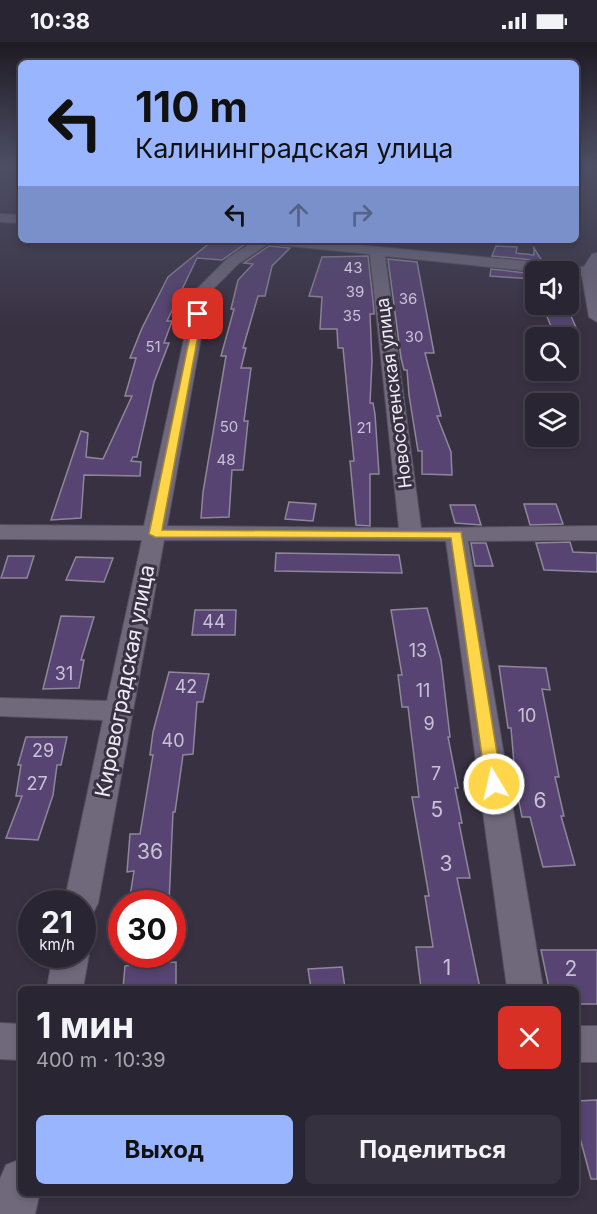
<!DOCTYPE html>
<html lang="ru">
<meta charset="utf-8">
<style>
:root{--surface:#2a2532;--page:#36313e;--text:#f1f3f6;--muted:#a5a5ac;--line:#46424d;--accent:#99b5fd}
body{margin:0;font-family:Inter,sans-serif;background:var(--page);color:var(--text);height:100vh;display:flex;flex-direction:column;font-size:22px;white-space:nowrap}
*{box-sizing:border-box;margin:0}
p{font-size:20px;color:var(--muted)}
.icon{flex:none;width:33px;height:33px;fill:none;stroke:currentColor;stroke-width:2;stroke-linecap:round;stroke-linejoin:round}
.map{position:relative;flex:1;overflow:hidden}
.panel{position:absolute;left:18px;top:944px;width:561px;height:210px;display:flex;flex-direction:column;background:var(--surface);border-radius:9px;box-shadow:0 3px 9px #0003,0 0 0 2px var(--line)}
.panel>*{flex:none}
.top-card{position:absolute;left:18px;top:18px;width:561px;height:183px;border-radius:9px;box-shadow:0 3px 9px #0003,0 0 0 2px var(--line);background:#99b5fd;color:#111;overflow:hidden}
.fabs{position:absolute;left:525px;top:219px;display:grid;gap:12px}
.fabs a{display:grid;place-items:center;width:54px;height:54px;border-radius:9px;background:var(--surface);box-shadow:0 3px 9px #0003,0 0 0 2px var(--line);font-size:30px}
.speed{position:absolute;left:18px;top:848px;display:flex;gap:12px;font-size:30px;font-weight:700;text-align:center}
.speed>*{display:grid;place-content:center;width:78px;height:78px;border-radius:50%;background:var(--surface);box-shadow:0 3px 9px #0003,0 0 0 2px var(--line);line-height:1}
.speed small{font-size:15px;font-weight:400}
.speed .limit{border:9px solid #d22;background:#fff;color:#111}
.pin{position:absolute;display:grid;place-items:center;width:51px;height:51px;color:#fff;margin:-26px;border-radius:12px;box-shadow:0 3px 9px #0006}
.me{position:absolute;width:66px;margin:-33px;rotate:351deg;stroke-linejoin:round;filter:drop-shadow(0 0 4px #0008)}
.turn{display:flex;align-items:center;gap:21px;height:126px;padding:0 18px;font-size:27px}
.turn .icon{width:78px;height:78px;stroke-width:2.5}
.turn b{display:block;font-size:42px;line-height:51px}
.lanes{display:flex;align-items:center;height:57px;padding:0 18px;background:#0003;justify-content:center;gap:30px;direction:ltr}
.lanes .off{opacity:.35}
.round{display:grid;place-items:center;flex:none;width:63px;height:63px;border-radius:9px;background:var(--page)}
.headline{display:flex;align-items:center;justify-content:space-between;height:102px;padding:0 18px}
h1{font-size:36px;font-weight:700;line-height:45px}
.button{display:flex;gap:12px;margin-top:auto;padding:12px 18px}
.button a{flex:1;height:69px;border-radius:9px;background:var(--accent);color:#111;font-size:24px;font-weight:700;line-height:69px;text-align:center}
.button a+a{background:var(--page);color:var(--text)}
.status{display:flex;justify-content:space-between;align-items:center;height:42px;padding:0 30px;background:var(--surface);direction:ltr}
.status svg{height:16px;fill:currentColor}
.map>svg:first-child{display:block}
</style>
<div class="status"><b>10:38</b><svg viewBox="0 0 49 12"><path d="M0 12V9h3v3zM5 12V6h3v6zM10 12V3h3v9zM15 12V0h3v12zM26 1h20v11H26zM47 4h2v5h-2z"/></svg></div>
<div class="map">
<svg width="597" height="1172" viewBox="0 0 597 1172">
<rect width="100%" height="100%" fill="#383142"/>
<g fill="#574472" stroke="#8e879b" stroke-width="1.5">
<path d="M212 199 245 202 222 218 197 216 167 279H172L164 301H169L154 340 137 415H133L131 419 141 420 140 434 84 433 81 476 51 478 81 389 88 391 86 415 103 417 132 354H125L136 316H130L142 286 168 235Z"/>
<path d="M269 204 290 206 272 224 265 254H258L243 306H246L241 326H251L244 379H248L243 428H232L229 475 201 476 203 450 226 314H221L234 267H231L238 238 253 222 244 221Z"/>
<path d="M496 204 517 205 516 211 534 213V206L542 219 492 214Z"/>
<path d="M368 214 374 268V272H370L372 319 370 361H373L375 372 379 432H370V484L356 483 350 419H354L343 306H338L337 287H320L322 255 309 254 322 215Z"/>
<path d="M388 217 417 220 434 311H425L441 374H437L451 410 452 433 422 432V409H418L409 353 407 328H404L401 316Z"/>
<path d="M491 227 536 232V246H533V237L490 234Z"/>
<path d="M542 262H566L577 288 552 287Z"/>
<path d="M289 460 316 462 313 479 285 477Z"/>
<path d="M524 462H556L563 482 530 483Z"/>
<path d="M450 463H475L481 483 455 481Z"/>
<path d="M570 500 573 510 597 511V530L544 528 536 501Z"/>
<path d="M471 501H486L493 524H475Z"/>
<path d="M276 511 399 513 402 531 275 529Z"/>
<path d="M8 514H34L27 536H1Z"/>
<path d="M76 515 113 516 104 540 66 538Z"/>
<path d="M427 566 441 618 450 695H448L458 746H455L462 781H459L470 836H457L480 946H421L416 905H433L425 854H429L412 755H419L408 665H402L398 633H402L391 568Z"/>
<path d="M195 568H236L235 593H192Z"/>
<path d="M61 574 94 575 81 618H84L79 646 43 647Z"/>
<path d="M499 624 546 626 550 648 542 647 559 735H555L564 774H561L575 823 543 825 530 775H522L516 745 511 686H508Z"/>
<path d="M169 630 209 632 203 660H197L193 712 183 713 175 770H173L169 861H129L134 829 127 830 130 792H140L153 713H150L153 690Z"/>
<path d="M26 695H67L61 723H57L53 753 38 798 6 796 22 754H16L21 723H18Z"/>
<path d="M541 908H597V962H576V946H549Z"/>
<path d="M176 920V946H123L125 924Z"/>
<path d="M342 925 345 946H311L308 927Z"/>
<path d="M597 1058V1137H591L576 1081V1059Z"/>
</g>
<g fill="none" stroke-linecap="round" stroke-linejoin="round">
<defs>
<g id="minor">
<path d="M0 172 21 173V181L0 180Z"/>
<path d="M256 198H308L584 225 592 212 597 211V280L589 275 582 234 568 232V230H539L385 214 421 486 597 484V498L468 499 543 946H507L446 499 164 498 98 861 93 871 82 875V861H64L103 678 0 674V656L107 659 142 498 0 497V483L144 484 194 250 228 216ZM268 202 370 212 399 486 167 484 209 251 238 222Z"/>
<path d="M82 901 89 912 83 946H47L53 912H82Z"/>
<path d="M0 981 21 982V1018L0 1017Z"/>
<rect x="576" y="984" width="21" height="36"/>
<path d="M21 1117V1150H40L35 1172H0V1137L6 1123Z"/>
</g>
</defs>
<use href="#minor" stroke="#55505e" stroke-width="2"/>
<use href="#minor" fill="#70697c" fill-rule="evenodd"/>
</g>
<linearGradient id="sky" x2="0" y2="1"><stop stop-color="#1f1b24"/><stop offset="0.43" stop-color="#4d4e65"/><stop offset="1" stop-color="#4d4e65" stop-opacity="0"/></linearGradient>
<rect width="597" height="286" fill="url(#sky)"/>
<path fill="#ffd54a" stroke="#a68a30" stroke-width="1.5" d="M195 270 202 272 162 488 461 490 502 742 500 746H488L486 742 451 496 155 495 149 492Z"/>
<g text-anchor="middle" stroke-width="6" stroke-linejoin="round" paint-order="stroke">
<g font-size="15" fill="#c9c1d5">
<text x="353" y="231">43</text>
<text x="355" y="255">39</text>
<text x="408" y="262">36</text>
<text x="352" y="279">35</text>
<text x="414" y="300">30</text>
<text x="153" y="310">51</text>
<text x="229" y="390">50</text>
<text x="364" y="391">21</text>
<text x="226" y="423">48</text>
</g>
<g font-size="18" fill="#efebf6" stroke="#383142">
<text transform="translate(394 351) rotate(-97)" y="6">Новосотенская улица</text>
</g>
<g font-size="18" fill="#c9c1d5">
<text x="214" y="586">44</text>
<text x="418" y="615">13</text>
<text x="64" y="638">31</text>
<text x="186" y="651">42</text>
<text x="423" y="655">11</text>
<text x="527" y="680">10</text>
<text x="429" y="688">9</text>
<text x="173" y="705">40</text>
<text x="43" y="715">29</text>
<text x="436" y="738">7</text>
<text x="37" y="748">27</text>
</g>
<g font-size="21" fill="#efebf6" stroke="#383142">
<text transform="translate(125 639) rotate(-79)" y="7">Кировоградская улица</text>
</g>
<g font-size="21" fill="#c9c1d5">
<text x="540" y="766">6</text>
<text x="437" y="775">5</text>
<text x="150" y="817">36</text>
<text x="446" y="829">3</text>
<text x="447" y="933">1</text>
<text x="571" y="934">2</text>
</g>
</g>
</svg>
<div class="fabs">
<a><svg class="icon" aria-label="sound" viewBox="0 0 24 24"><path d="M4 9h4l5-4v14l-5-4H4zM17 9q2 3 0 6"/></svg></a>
<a><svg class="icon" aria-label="search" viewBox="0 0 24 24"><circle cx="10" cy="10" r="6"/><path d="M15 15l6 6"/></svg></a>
<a><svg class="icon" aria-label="layers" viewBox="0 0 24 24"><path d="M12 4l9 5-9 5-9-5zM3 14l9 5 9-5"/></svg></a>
</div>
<div class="speed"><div>21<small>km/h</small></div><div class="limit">30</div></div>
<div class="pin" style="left:198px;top:272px;background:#d93025"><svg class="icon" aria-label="arrive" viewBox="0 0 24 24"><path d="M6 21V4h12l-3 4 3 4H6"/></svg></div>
<svg class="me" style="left:494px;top:742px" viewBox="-20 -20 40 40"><circle r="17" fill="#ffd54a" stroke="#fff" stroke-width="3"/><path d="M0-11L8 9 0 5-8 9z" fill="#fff"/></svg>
<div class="top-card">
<div class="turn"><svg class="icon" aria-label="left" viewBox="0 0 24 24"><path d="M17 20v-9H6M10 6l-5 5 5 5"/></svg><div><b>110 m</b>Калининградская улица</div></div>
<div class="lanes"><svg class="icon" aria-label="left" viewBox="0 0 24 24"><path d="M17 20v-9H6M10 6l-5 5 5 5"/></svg><svg class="icon off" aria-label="ahead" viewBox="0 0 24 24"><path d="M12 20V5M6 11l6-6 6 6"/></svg><svg class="icon off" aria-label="right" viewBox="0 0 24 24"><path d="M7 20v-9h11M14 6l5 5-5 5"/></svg></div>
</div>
<section class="panel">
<div class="headline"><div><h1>1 мин</h1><p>400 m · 10:39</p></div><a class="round" style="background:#d93025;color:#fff"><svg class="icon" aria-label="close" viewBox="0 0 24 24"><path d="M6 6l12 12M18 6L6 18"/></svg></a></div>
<div class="button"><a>Выход</a><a>Поделиться</a></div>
</section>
</div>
